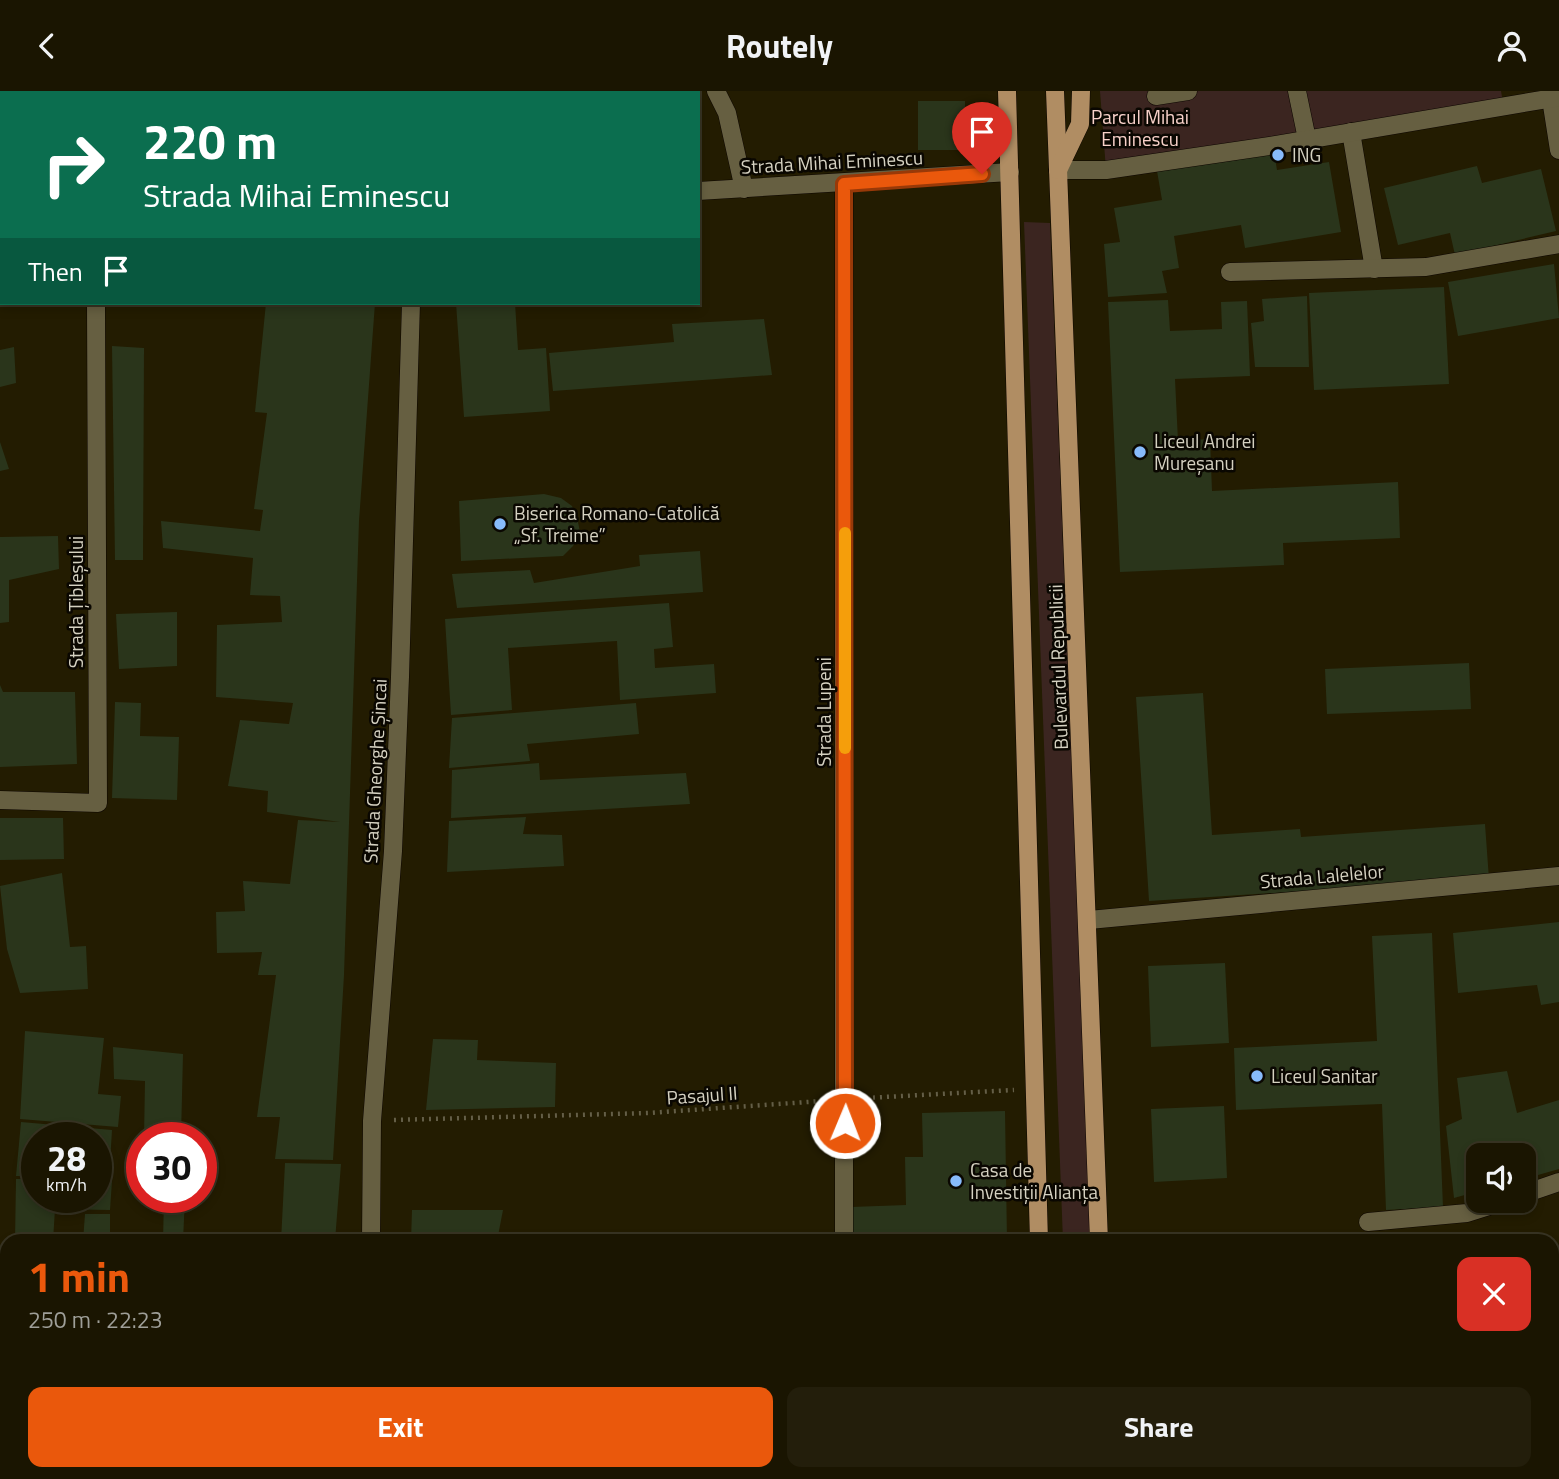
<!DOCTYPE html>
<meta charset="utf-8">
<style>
:root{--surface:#1a1501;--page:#231e0b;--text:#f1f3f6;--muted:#9f9f99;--line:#383423;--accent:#ea580c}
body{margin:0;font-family:"Titillium Web",sans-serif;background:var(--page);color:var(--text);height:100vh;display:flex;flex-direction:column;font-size:26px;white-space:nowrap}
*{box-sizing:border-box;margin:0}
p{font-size:23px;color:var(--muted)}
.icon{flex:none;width:38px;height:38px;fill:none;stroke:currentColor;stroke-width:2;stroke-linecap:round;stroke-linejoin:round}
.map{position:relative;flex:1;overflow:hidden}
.drawer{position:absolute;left:0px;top:1143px;width:1559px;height:247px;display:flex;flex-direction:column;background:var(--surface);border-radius:21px 21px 0 0;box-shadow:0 4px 10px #0003,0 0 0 2px var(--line)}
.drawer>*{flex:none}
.hud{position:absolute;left:0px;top:0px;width:700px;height:214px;box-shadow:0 4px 10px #0003,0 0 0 2px var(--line);background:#0b6e4f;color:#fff;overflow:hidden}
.fabs{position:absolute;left:1466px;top:1052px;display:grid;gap:14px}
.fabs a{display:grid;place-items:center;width:70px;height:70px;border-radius:14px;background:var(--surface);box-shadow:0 4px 10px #0003,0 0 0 2px var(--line);font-size:35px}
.speed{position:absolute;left:21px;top:1031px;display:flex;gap:14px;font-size:35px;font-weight:700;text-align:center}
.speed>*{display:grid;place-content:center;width:91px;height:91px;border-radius:50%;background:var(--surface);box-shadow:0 4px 10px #0003,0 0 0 2px var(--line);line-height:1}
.speed small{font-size:18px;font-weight:400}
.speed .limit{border:10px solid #d22;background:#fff;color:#111}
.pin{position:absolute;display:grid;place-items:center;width:60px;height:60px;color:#fff;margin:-72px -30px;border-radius:50% 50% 50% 0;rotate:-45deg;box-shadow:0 0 7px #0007}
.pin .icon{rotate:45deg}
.me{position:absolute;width:77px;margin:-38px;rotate:1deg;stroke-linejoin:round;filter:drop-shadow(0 0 5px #0008)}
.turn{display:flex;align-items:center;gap:24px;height:147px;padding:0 28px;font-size:32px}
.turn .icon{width:91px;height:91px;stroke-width:2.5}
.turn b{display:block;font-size:49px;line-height:60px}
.then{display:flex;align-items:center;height:66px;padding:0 28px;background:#0003;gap:14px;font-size:26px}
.round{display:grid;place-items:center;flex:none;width:74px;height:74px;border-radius:14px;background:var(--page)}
.headline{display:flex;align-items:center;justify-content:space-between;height:119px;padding:0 28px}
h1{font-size:42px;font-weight:700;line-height:52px;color:var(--accent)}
.button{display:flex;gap:14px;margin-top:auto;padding:14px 28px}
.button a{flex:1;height:80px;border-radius:14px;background:var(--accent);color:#fff;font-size:28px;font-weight:700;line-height:80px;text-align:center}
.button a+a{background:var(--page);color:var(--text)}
header{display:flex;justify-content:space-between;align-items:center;height:91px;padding:0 28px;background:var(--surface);font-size:32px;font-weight:700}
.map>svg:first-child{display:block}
</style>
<header><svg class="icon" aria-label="back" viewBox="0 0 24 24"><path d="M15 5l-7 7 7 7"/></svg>Routely<svg class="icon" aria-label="person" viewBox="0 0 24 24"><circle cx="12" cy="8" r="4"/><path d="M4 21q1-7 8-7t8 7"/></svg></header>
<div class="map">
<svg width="1559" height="1388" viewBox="0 0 1559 1388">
<rect width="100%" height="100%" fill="#231c01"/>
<g fill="#3b2520">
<path d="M1100 0H1501L1504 18 1106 79Z"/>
<path d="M1024 131 1050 132 1091 1150H1063Z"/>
<path d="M331 1382V1388H10V1383Z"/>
</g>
<g fill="#2a351b">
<rect x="918" y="10" width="47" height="49"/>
<path d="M1274 61 1277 79 1329 71 1341 141 1245 157 1241 134 1174 145 1179 177 1162 180 1167 202 1108 206 1104 153 1120 151 1114 117 1162 109 1157 80Z"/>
<path d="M1477 75 1482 92 1541 78 1556 140 1455 164 1450 142 1398 154 1384 97Z"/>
<path d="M1554 173 1559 227 1458 245 1448 191Z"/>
<path d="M1444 196 1449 293 1314 299 1309 202Z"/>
<path d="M1307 205 1309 276H1255L1251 232 1264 230 1262 208Z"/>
<path d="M1168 209 1170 240 1222 238 1221 211 1247 210 1250 285 1175 288 1178 350 1210 348 1212 400 1398 391 1400 447 1283 452 1284 474 1120 481 1108 211Z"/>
<path d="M266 212H375L359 430 344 884 333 1069 275 1068 280 1026H257L276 884H258L262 861 217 862 216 821 245 820 243 790 290 793 298 729 340 731 267 721 268 700 228 695 240 629 289 633 293 612 216 606 217 534 282 531 280 505 250 504 253 467 163 457 161 430 260 440 263 419 254 418 267 322 255 321Z"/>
<path d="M456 212H515L518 259 546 257 550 320 464 326Z"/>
<path d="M764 228 772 284 553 300 549 262 674 251 672 233Z"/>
<path d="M112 255 144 257 143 469H115Z"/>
<path d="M14 256 16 292 0 296V259Z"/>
<path d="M0 351 9 378 0 380Z"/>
<path d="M544 403 561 407 572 415 577 426 580 441 573 455 563 465 461 470 459 410Z"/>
<path d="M58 445 59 478 9 489V531L0 532V446Z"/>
<path d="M700 460 703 501 457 517 452 483 530 479 534 492 640 475 639 464Z"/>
<path d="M669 512 673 556 654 558 655 577 714 573 716 602 620 609 617 550 508 557 512 619 451 624 445 528Z"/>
<path d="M177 521V575L119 578 116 523Z"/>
<path d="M1469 572 1471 618 1327 623 1325 578Z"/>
<path d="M0 594 3 601H75L77 673 0 676Z"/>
<path d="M1203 602 1212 744 1300 738 1301 746 1485 733 1489 788 1149 810 1136 606Z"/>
<path d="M115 611 141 612 140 645 179 646 177 709 112 707Z"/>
<path d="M636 612 639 643 527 653 530 670 449 677 452 627Z"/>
<path d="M539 672 540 689 686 682 690 713 451 727 452 679Z"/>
<path d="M526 726 523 743 562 744 564 775 447 781 449 730Z"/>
<path d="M0 727H63L64 768 0 769Z"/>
<path d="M62 782 70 856 86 855 88 898 20 902 7 858 0 795Z"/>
<path d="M1559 831V911L1541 914 1537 894 1458 902 1453 842Z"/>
<path d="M1432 842 1443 1116 1386 1119 1382 1013 1236 1019 1234 957 1377 950 1372 845Z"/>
<path d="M1225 872 1229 952 1151 956 1148 875Z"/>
<path d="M25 940 104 947 98 1003 121 1005 118 1036 20 1028Z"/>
<path d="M433 948 478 949 477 969 556 972 555 1016 426 1019Z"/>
<path d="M113 956 183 963 181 1046H144L145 990 114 988Z"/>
<path d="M1507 980 1517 1022 1559 1009V1078L1524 1088V1064H1479V1100L1454 1107 1446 1035 1462 1028 1457 987Z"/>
<path d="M1224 1015 1227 1087 1154 1091 1151 1018Z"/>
<path d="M1005 1020 1007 1150H851V1116L906 1114 905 1066H923L922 1022Z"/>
<path d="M21 1031 112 1039 110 1073 96 1072V1046H37V1085H16Z"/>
<path d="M285 1072 341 1073 335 1150H281Z"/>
<path d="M16 1088H37V1106H96V1090H112L110 1119 55 1118 53 1150H15Z"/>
<path d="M164 1106H185L183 1150H163Z"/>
<path d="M412 1119H503L497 1150H411Z"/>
<path d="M85 1123H110V1141L135 1145 134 1150H83Z"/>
<path d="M1237 1144V1150H1158V1145Z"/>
<path d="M1552 1160 1559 1187V1220L1552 1221Z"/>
<path d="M0 1203H7V1289L0 1290Z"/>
<path d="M1559 1321V1388H1543V1382H1552V1322Z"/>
<path d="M414 1382H630L635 1383V1388H414Z"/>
<rect x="749" y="1382" width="68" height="6"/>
<rect x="1470" y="1382" width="56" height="6"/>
<path d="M1018 1384V1388H978V1386Z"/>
</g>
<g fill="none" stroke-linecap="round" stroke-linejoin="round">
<defs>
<g id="minor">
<path d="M413 0V2"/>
<path d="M716 0 727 22 744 98"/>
<path d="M1297 0 1307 48"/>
<path d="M1156 5 1188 0"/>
<path d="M1551 8 1559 59"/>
<path d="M1351 41 1374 178"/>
<path d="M1058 79H1106L1276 54 1559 6"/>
<path d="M698 100 1010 81"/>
<path d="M0 126H2"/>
<path d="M1230 181 1426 176 1559 153"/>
<path d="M0 709 98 712 96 212"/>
<path d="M1089 829 1559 785"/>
<path d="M1524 1103 1559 1091"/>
<path d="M1368 1131 1467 1122 1505 1110"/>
<path d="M371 1150 372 1030 393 760 400 586 411 212"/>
<path d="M844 1150V93"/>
<path d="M0 1320 7 1319"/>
<path d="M358 1382V1388"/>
<path d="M841 1388V1382"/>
</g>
<g id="major">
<path d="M1007 0 1039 1150"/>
<path d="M1055 0 1099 1150"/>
<path d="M1058 79 1080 33 1081 0"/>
<path d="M1053 1382V1388"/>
<path d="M1111 1382 1112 1388"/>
</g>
</defs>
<use href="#minor" stroke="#0d0600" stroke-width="19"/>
<use href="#major" stroke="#0d0600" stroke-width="19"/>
<g stroke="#645e47" stroke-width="4.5" stroke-dasharray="2 5" stroke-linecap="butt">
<path d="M866 1007 1014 999"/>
<path d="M394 1029 648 1022 822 1010"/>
<path d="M10 1382V1388"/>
<path d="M279 1382 289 1388"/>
<path d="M331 1382V1388"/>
<path d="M161 1388 168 1382"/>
<path d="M248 1388 260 1382"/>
</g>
<use href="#minor" stroke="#665f41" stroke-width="18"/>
<use href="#major" stroke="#b08d63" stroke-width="18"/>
</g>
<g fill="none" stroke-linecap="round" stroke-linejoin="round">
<defs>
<path id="route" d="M845 1032 844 93 982 83"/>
</defs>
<use href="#route" stroke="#983908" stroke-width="18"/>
<use href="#route" stroke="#ea580c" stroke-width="12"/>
<path stroke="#f59e0b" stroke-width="12" d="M845 442V657"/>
</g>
<g fill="#87bbfb" stroke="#0a0701" stroke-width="2.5">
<circle cx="1278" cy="64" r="7"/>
<circle cx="1140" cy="361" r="7"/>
<circle cx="500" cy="433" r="7"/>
<circle cx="1257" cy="985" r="7"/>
<circle cx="956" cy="1090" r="7"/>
</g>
<g text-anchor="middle" stroke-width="5" stroke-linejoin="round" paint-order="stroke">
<g font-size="19" fill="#f8d1c9" stroke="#0a0701">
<text x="1140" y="33">Parcul Mihai<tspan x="1140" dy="22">Eminescu</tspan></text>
</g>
<g font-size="19" fill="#d5d1c1" stroke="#0a0701" text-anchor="start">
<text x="1292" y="71">ING</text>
<text x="1154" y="357">Liceul Andrei<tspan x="1154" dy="22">Mureșanu</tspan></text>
<text x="514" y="429">Biserica Romano-Catolică<tspan x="514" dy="22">„Sf. Treime”</tspan></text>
<text x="1271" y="992">Liceul Sanitar</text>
<text x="970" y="1086">Casa de<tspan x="970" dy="22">Investiții Alianța</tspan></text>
</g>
<g font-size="19" fill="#d5d1c1" stroke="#0a0701">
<text transform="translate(832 71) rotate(-3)" y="7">Strada Mihai Eminescu</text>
<text transform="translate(76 511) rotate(-90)" y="7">Strada Țibleșului</text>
<text transform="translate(1058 576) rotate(-92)" y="7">Bulevardul Republicii</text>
<text transform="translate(824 621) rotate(-90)" y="7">Strada Lupeni</text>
<text transform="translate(375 680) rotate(-87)" y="7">Strada Gheorghe Șincai</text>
<text transform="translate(1322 785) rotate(-5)" y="7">Strada Lalelelor</text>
<text transform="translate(702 1004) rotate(-4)" y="7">Pasajul II</text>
</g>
</g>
</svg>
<div class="fabs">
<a><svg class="icon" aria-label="sound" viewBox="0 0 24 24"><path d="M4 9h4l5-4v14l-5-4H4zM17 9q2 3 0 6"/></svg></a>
</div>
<div class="speed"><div>28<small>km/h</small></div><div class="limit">30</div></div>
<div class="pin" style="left:982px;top:83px;background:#d93025"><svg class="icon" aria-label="arrive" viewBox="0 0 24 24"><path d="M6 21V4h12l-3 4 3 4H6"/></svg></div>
<svg class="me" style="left:845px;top:1032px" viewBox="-20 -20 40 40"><circle r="17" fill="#ea580c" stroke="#fff" stroke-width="3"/><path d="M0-11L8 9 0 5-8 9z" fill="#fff"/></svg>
<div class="hud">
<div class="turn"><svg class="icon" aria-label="right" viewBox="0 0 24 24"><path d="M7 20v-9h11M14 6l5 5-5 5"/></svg><div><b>220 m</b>Strada Mihai Eminescu</div></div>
<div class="then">Then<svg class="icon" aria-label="arrive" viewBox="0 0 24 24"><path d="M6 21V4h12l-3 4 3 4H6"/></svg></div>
</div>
<section class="drawer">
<div class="headline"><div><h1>1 min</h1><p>250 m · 22:23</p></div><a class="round" style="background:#d93025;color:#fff"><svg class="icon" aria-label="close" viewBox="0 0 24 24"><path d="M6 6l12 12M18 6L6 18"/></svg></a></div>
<div class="button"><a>Exit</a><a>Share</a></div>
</section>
</div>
